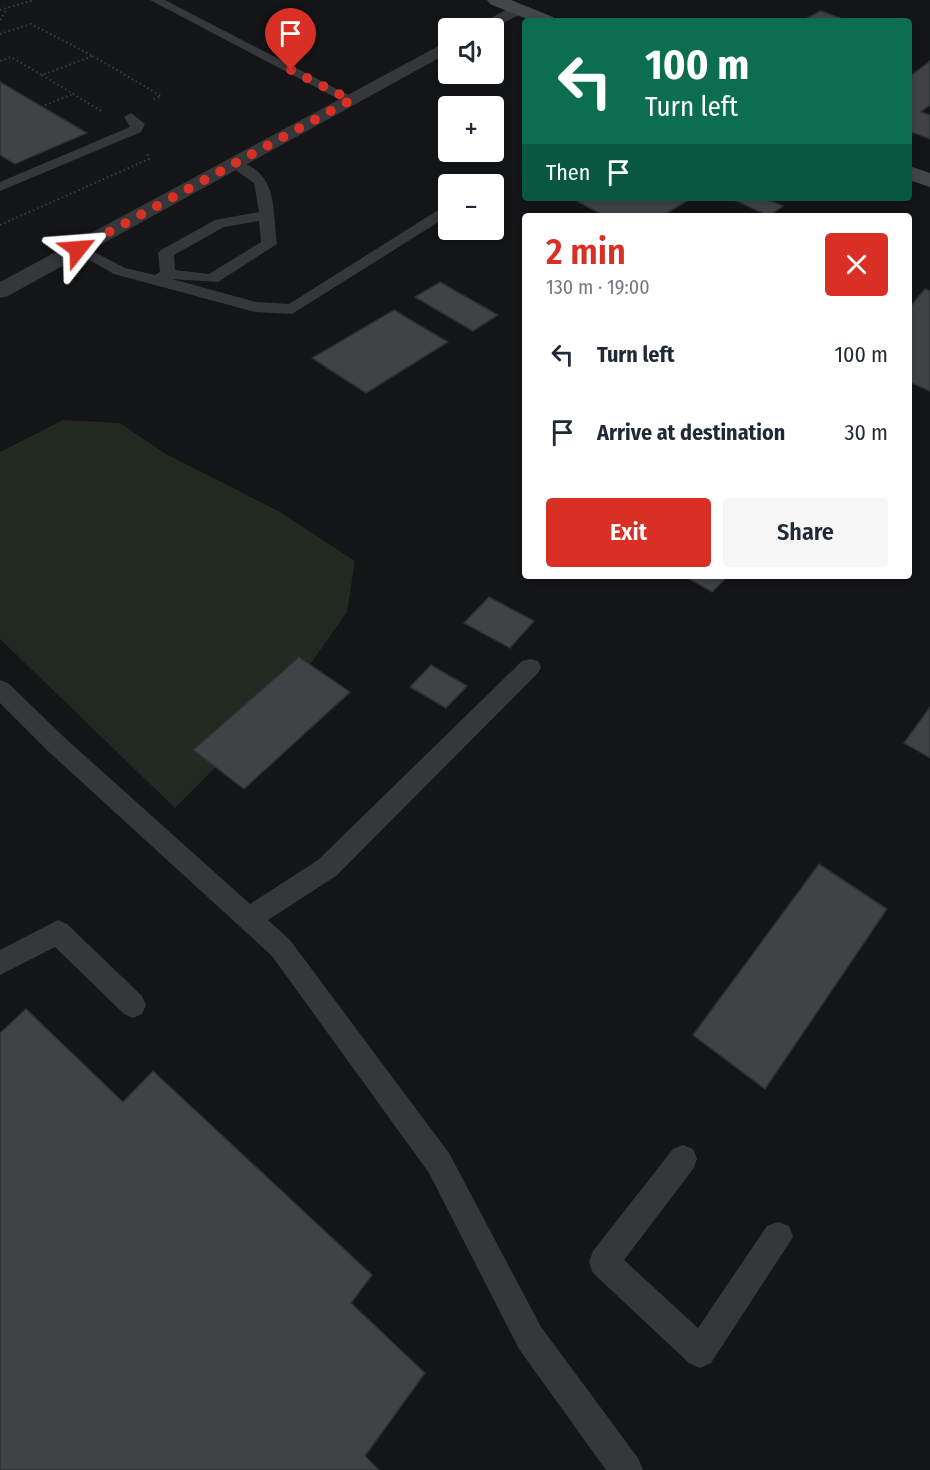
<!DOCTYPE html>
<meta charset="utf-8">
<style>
:root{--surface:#fff;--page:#f6f6f7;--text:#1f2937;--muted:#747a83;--accent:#d93025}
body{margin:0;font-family:"Fira Sans Condensed",sans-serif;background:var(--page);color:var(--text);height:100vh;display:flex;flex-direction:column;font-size:22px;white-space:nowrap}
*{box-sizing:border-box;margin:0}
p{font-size:20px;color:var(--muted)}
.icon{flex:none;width:33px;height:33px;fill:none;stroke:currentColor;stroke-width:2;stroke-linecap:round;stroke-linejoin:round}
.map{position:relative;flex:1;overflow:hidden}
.panel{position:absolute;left:522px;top:213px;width:390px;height:366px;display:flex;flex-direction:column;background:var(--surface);border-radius:6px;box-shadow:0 3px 9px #0003}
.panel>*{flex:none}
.guide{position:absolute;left:522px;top:18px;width:390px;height:183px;border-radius:6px;box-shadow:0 3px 9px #0003;background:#0b6e4f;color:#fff;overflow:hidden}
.controls{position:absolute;left:438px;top:18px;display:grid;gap:12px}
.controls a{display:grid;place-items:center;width:66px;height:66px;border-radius:6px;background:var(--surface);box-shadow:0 3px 9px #0003;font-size:30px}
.pin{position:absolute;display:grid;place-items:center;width:51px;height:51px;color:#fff;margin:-62px -26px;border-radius:50% 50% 50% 0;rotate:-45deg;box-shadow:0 0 6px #0007}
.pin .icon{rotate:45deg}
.me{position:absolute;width:66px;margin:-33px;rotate:62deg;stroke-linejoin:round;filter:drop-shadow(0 0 4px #0008)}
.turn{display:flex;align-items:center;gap:21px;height:126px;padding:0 24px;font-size:27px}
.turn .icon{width:78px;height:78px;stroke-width:2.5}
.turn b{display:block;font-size:42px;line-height:51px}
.then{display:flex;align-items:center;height:57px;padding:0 24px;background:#0003;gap:12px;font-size:22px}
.round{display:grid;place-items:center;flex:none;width:63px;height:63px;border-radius:6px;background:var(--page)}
.overview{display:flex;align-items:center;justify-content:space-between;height:102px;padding:0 24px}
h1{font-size:36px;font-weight:600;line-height:45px;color:var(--accent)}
.button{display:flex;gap:12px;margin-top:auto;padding:12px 24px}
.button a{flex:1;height:69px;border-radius:6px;background:var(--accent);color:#fff;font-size:24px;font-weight:600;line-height:69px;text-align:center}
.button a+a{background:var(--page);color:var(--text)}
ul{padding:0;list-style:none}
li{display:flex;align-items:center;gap:18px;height:78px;padding:0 24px}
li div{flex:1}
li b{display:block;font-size:22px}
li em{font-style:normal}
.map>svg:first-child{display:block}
</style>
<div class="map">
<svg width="930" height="1470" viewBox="0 0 930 1470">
<rect width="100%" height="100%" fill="#141516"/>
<path fill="#212921" d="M63 420 120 423 166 454 280 512 355 561 347 612 292 690 175 808 0 639V452Z"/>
<g fill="#404346" stroke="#2e2f32" stroke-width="1.5">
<path d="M821 11 848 21H801Z"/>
<path d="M930 61V105L921 112 930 115V139L909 131V77Z"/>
<path d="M0 82 87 133 15 164 0 155Z"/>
<path d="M585 198H680L687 201 662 216H605L578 202Z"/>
<path d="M730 198H764L783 206 769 216Z"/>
<path d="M440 282 498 315 473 331 415 297Z"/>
<path d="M925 289 930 291V391L909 382V308Z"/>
<path d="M394 310 448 342 366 393 312 358Z"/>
<path d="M684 576H728L712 592Z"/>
<path d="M489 597 534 621 510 648 464 623Z"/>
<path d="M299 657 350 692 244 789 193 750Z"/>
<path d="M431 665 467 686 446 708 410 687Z"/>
<path d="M930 707V758L904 743Z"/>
<path d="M819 864 887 909 765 1089 693 1035Z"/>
<path d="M26 1009 123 1102 153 1071 372 1275 351 1303 425 1373 365 1456 379 1470H0V1033Z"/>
</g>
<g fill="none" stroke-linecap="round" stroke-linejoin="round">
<g stroke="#3b3e42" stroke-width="2" stroke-dasharray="1.5 3" stroke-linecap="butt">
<path d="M0 10 34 0"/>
<path d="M0 20 7 9"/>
<path d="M0 34 31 24 93 56 42 75 11 57 0 61"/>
<path d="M93 56 161 96 151 100"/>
<path d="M42 75 103 112"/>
<path d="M45 105 73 94"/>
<path d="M0 225 149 159 147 151"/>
</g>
<g fill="#35373b" fill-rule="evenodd">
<path d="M150 0H165L358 100 351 104 346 103Z"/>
<path d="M131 113 145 124 141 132 0 191V182L130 127 124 117Z"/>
<path d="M234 160C279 171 272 208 277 244L218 282 172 279 256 302 289 304 443 207 448 206V216L292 314 255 312 114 274 70 249 73 246H83L125 268 155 275 160 272 158 253 161 250 215 220 259 212 254 183 227 164ZM259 221 261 242 209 274 175 270 174 255 224 227Z"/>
<path d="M530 659 538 661 541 667 538 673 336 876 268 920 290 940 449 1153 541 1327 638 1458 643 1470H606L519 1349 429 1173 272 956 49 752 0 703V680L8 683 65 738 250 904 318 860 522 661Z"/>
<path d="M58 920 67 924 142 996 146 1005 142 1014 133 1018 124 1014 55 947 0 975V950Z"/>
<path d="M683 1145 693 1149 697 1159 693 1169 624 1260 698 1328 767 1226 778 1222 789 1226 793 1237 711 1363 700 1368 689 1363 593 1273 589 1262 593 1251 673 1149Z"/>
</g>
<g fill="#35373b" fill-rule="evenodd">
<path d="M517 4 526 9 523 13 493 28H472Z"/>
<path d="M448 41V53L8 296 0 298V282Z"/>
</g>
<g fill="#43464b" fill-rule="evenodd">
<path d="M487 0H511L553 17 556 21H532L490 4Z"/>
<path d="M909 166 930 173V187L909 180Z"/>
</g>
</g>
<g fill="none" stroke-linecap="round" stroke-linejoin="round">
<path stroke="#d93025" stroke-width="10" stroke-dasharray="0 18" d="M78 249 351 100 291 70"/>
</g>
</svg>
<div class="controls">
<a><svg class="icon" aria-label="sound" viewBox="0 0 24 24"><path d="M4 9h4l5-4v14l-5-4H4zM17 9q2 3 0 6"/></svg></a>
<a>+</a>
<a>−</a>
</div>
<div class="pin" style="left:291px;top:70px;background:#d93025"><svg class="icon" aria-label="arrive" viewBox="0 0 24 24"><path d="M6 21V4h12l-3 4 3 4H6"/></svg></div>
<svg class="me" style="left:78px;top:249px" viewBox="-20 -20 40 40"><path d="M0-17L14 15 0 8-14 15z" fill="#d93025" stroke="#fff" stroke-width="4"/></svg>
<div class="guide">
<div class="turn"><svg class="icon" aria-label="left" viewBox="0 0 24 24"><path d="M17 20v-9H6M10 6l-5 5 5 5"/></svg><div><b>100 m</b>Turn left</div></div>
<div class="then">Then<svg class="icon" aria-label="arrive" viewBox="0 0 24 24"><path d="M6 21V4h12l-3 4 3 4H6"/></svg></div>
</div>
<section class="panel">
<div class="overview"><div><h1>2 min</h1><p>130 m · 19:00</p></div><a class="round" style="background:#d93025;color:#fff"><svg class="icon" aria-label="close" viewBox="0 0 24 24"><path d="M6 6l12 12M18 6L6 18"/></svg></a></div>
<ul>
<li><svg class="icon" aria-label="left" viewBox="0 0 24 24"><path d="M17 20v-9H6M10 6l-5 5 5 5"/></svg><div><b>Turn left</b></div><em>100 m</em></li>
<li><svg class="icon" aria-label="arrive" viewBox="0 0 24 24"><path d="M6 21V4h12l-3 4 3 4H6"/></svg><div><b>Arrive at destination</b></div><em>30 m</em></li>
</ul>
<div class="button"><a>Exit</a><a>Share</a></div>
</section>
</div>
